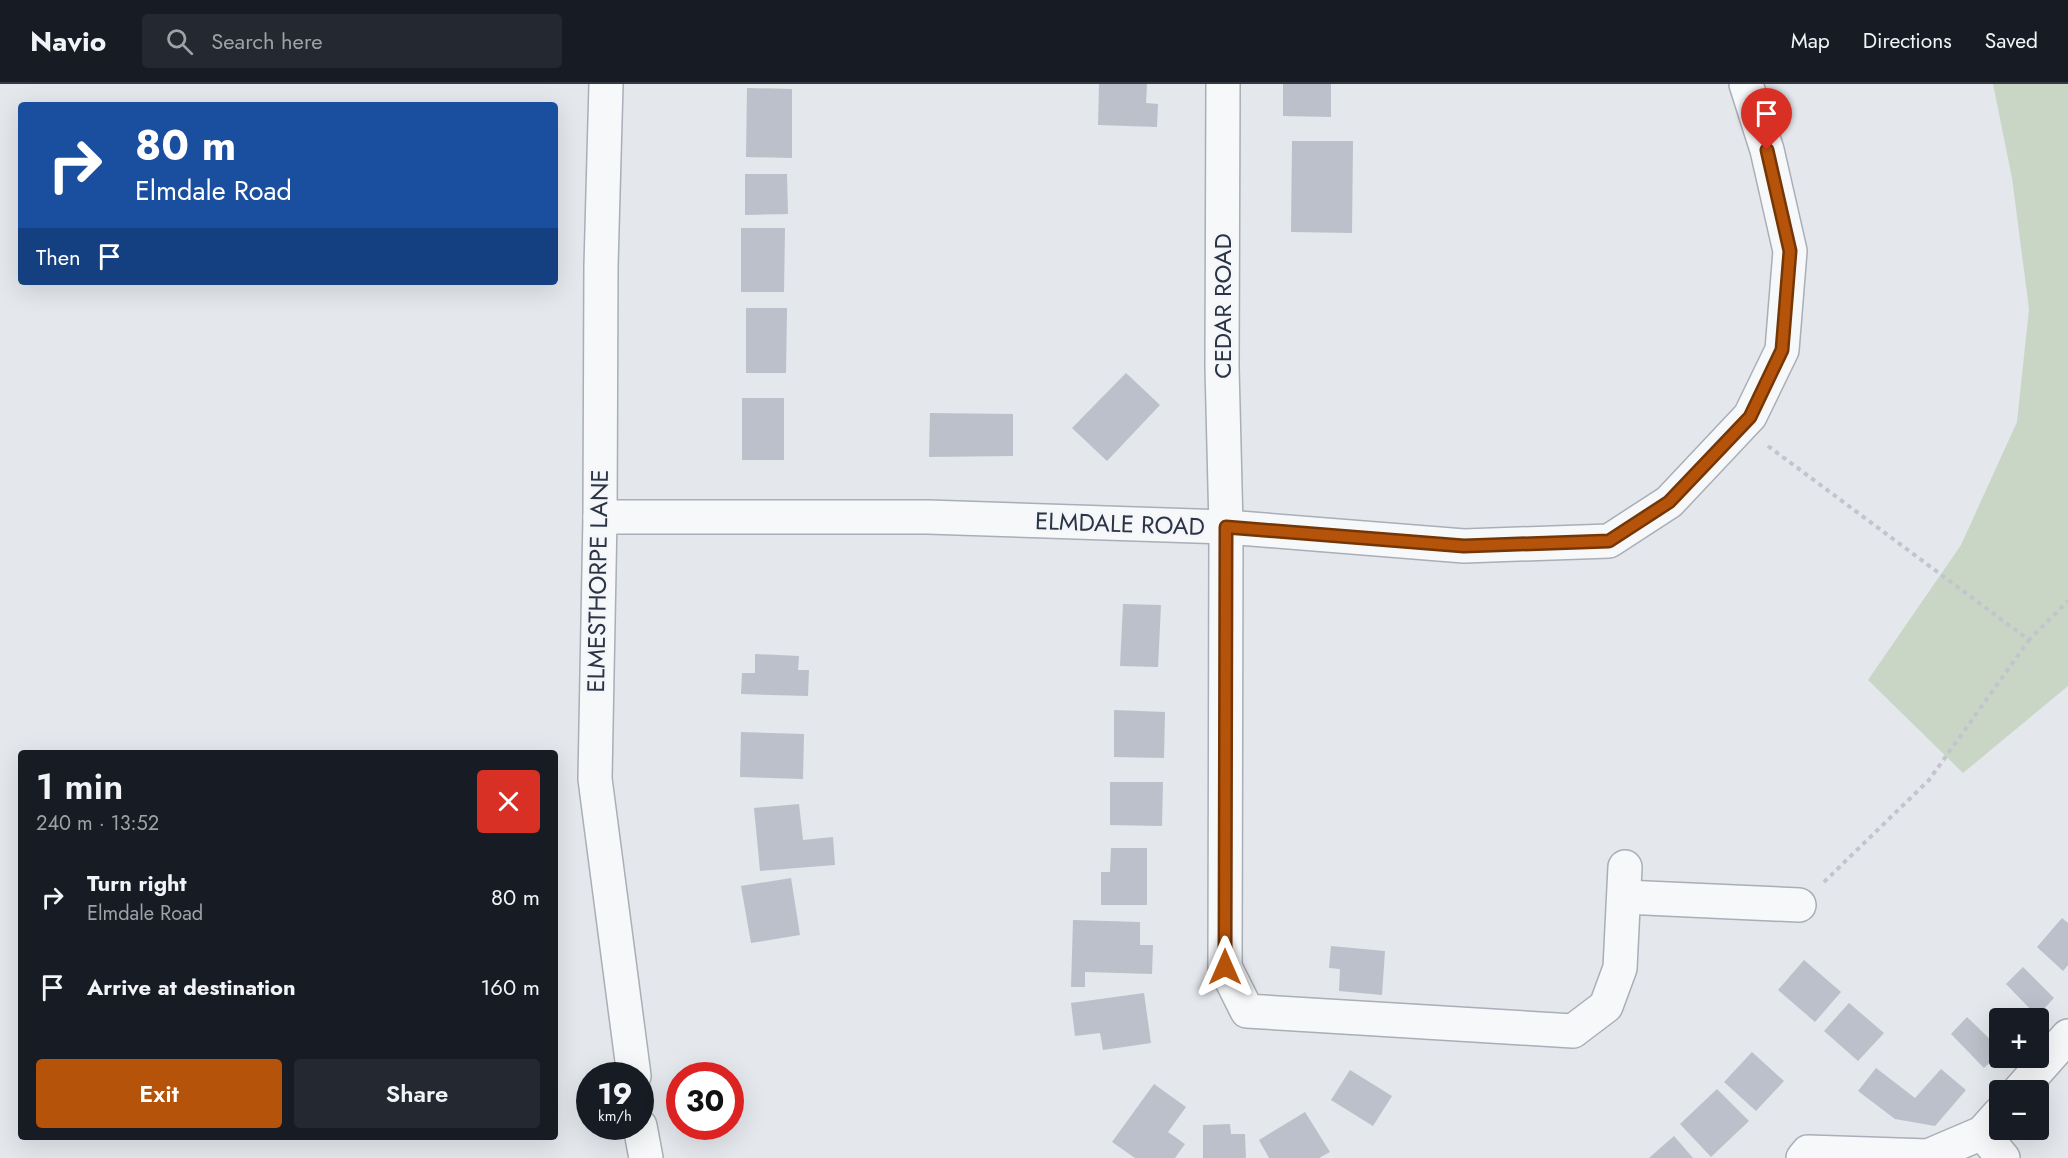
<!DOCTYPE html>
<meta charset="utf-8">
<style>
:root{--surface:#171b24;--page:#242831;--text:#f1f3f6;--muted:#9ea1a6;--line:#363941;--accent:#b45309}
body{margin:0;font-family:Jost,sans-serif;background:var(--page);color:var(--text);height:100vh;display:flex;flex-direction:column;font-size:22px;white-space:nowrap}
*{box-sizing:border-box;margin:0}
p{font-size:20px;color:var(--muted)}
.icon{flex:none;width:33px;height:33px;fill:none;stroke:currentColor;stroke-width:2;stroke-linecap:round;stroke-linejoin:round}
.map{position:relative;flex:1;overflow:hidden}
.side{position:absolute;left:18px;top:666px;width:540px;height:390px;display:flex;flex-direction:column;background:var(--surface);border-radius:6px;box-shadow:0 6px 24px #0002}
.side>*{flex:none}
.hud{position:absolute;left:18px;top:18px;width:540px;height:183px;border-radius:6px;box-shadow:0 6px 24px #0002;background:#1a4fa0;color:#fff;overflow:hidden}
.fabs{position:absolute;left:1989px;top:924px;display:grid;gap:12px}
.fabs a{display:grid;place-items:center;width:60px;height:60px;border-radius:6px;background:var(--surface);box-shadow:0 6px 24px #0002;font-size:30px}
.speed{position:absolute;left:576px;top:978px;display:flex;gap:12px;font-size:30px;font-weight:700;text-align:center}
.speed>*{display:grid;place-content:center;width:78px;height:78px;border-radius:50%;background:var(--surface);box-shadow:0 6px 24px #0002;line-height:1}
.speed small{font-size:15px;font-weight:400}
.speed .limit{border:9px solid #d22;background:#fff;color:#111}
.pin{position:absolute;display:grid;place-items:center;width:51px;height:51px;color:#fff;margin:-62px -26px;border-radius:50% 50% 50% 0;rotate:-45deg;box-shadow:0 0 6px #0007}
.pin .icon{rotate:45deg}
.me{position:absolute;width:66px;margin:-33px;rotate:0deg;stroke-linejoin:round;filter:drop-shadow(0 0 4px #0008)}
.turn{display:flex;align-items:center;gap:21px;height:126px;padding:0 18px;font-size:27px}
.turn .icon{width:78px;height:78px;stroke-width:2.5}
.turn b{display:block;font-size:42px;line-height:51px}
.then{display:flex;align-items:center;height:57px;padding:0 18px;background:#0003;gap:12px;font-size:22px}
.round{display:grid;place-items:center;flex:none;width:63px;height:63px;border-radius:6px;background:var(--page)}
.overview{display:flex;align-items:center;justify-content:space-between;height:102px;padding:0 18px}
h1{font-size:36px;font-weight:600;line-height:45px}
.primary-button{display:flex;gap:12px;margin-top:auto;padding:12px 18px}
.primary-button a{flex:1;height:69px;border-radius:6px;background:var(--accent);color:#fff;font-size:24px;font-weight:600;line-height:69px;text-align:center}
.primary-button a+a{background:var(--page);color:var(--text)}
ul{padding:0;list-style:none}
li{display:flex;align-items:center;gap:18px;height:90px;padding:0 18px}
li div{flex:1}
li b{display:block;font-size:22px}
li em{font-style:normal}
header{display:flex;align-items:center;gap:36px;box-sizing:border-box;height:84px;padding:0 30px;background:var(--surface);border-bottom:2px solid var(--line)}
header strong{font-size:28px}
nav{display:flex;gap:33px;margin-inline-start:auto;font-size:21px}
.search{width:420px;height:54px;background:var(--page);display:flex;align-items:center;gap:15px;box-sizing:border-box;padding:0 21px;border-radius:6px;color:var(--muted);font-size:22px}
.map>svg:first-child{display:block}
</style>
<header>
<strong>Navio</strong>
<div class="search"><svg class="icon" aria-label="search" viewBox="0 0 24 24"><circle cx="10" cy="10" r="6"/><path d="M15 15l6 6"/></svg>Search here</div>
<nav><a>Map</a><a>Directions</a><a>Saved</a></nav>
</header>
<div class="map">
<svg width="2068" height="1074" viewBox="0 0 2068 1074">
<rect width="100%" height="100%" fill="#e4e7ec"/>
<path fill="#c9d6c5" d="M1993 0H2068V602L1963 689 1868 596 1961 461 2017 338 2029 225 2012 94Z"/>
<g fill="#bbc0ca">
<path d="M1099 0H1147L1146 19 1158 20 1157 43 1098 41Z"/>
<path d="M1283 0H1331V33L1283 32Z"/>
<path d="M747 4 792 5V74L746 73Z"/>
<path d="M1292 57H1353L1352 149 1291 148Z"/>
<path d="M745 90H787L788 130 745 131Z"/>
<path d="M741 144H785L784 208H741Z"/>
<path d="M746 224H787L786 289H746Z"/>
<path d="M1126 289 1160 321 1107 377 1072 344Z"/>
<rect x="742" y="314" width="42" height="62"/>
<path d="M930 329 1013 330V372L929 373Z"/>
<path d="M1123 520 1161 521 1158 583 1120 582Z"/>
<path d="M755 570 799 572 798 586H809L808 612 741 610 742 589H755Z"/>
<path d="M1114 626 1165 628 1164 674 1114 673Z"/>
<path d="M741 648 804 650 803 695 740 693Z"/>
<path d="M1110 698H1163L1162 742 1110 741Z"/>
<path d="M799 720 803 756 833 753 835 781 760 787 754 724Z"/>
<path d="M1111 764H1147V821H1101V788H1110Z"/>
<path d="M791 794 800 851 751 859 741 802Z"/>
<path d="M2062 834 2068 839V881L2063 887 2037 863Z"/>
<path d="M1073 836 1140 838V861H1153L1152 890 1085 888V903H1071Z"/>
<path d="M1331 862 1385 867 1382 911 1339 907 1340 885 1329 884Z"/>
<path d="M1804 876 1841 908 1815 938 1778 906Z"/>
<path d="M2023 883 2054 914 2037 932 2006 900Z"/>
<path d="M1144 909 1151 959 1103 966 1100 949 1075 952 1071 919Z"/>
<path d="M1849 919 1884 949 1858 977 1824 947Z"/>
<path d="M1967 933 2000 965V969L1984 984 1951 950Z"/>
<path d="M1752 968 1784 997 1756 1027 1724 998Z"/>
<path d="M1876 984 1915 1014 1941 985 1966 1006 1935 1042 1895 1035 1858 1007Z"/>
<path d="M1350 986 1392 1012 1373 1042 1331 1016Z"/>
<path d="M1154 1000 1186 1023 1168 1048 1185 1060 1175 1074H1135L1112 1058Z"/>
<path d="M1717 1005 1749 1037 1711 1073 1680 1040Z"/>
<path d="M1305 1028 1330 1068 1319 1074H1269L1259 1056Z"/>
<path d="M1230 1040 1231 1050H1245L1246 1074H1203V1041Z"/>
<path d="M1674 1052 1693 1074H1649Z"/>
</g>
<g fill="none" stroke-linecap="round" stroke-linejoin="round">
<defs>
<g id="minor">
<path d="M606 0 601 182 600 433 595 695 634 992"/>
<path d="M1223 0 1222 283 1226 443 1225 883 1247 927 1573 947 1606 922 1620 884 1625 783"/>
<path d="M600 433H928L1226 443 1464 462 1609 457 1669 418 1750 332 1782 266 1790 167 1767 66 1746 0"/>
<path d="M1624 813 1799 821"/>
<path d="M2020 1006 2068 952"/>
<path d="M640 1042 646 1074"/>
<path d="M1982 1049 2003 1074"/>
<path d="M1803 1074 1808 1068 1928 1072 1982 1049 2000 1029"/>
</g>
</defs>
<use href="#minor" stroke="#a9aeb7" stroke-width="36"/>
<g stroke="#c2c5cb" stroke-width="4" stroke-dasharray="4.5 4.5" stroke-linecap="butt">
<path d="M1768 362 2029 556 2068 517"/>
<path d="M1824 798 1929 696 2029 556"/>
</g>
<use href="#minor" stroke="#f7f8fa" stroke-width="33"/>
</g>
<g fill="none" stroke-linecap="round" stroke-linejoin="round">
<defs>
<path id="route" d="M1225 883 1226 443 1464 462 1609 457 1669 418 1750 333 1782 266 1790 167 1767 66"/>
</defs>
<use href="#route" stroke="#753606" stroke-width="15"/>
<use href="#route" stroke="#b45309" stroke-width="10"/>
</g>
<g text-anchor="middle" stroke-width="5" stroke-linejoin="round" paint-order="stroke">
<g font-size="24" fill="#2b3445" stroke="#f4f6f9">
<text transform="translate(1223 222) rotate(-90)" y="8">CEDAR ROAD</text>
<text transform="translate(1120 440) rotate(2)" y="8">ELMDALE ROAD</text>
<text transform="translate(598 497) rotate(-89)" y="8">ELMESTHORPE LANE</text>
</g>
</g>
</svg>
<div class="fabs">
<a>+</a>
<a>−</a>
</div>
<div class="speed"><div>19<small>km/h</small></div><div class="limit">30</div></div>
<div class="pin" style="left:1767px;top:66px;background:#d93025"><svg class="icon" aria-label="arrive" viewBox="0 0 24 24"><path d="M6 21V4h12l-3 4 3 4H6"/></svg></div>
<svg class="me" style="left:1225px;top:883px" viewBox="-20 -20 40 40"><path d="M0-17L14 15 0 8-14 15z" fill="#b45309" stroke="#fff" stroke-width="4"/></svg>
<div class="hud">
<div class="turn"><svg class="icon" aria-label="right" viewBox="0 0 24 24"><path d="M7 20v-9h11M14 6l5 5-5 5"/></svg><div><b>80 m</b>Elmdale Road</div></div>
<div class="then">Then<svg class="icon" aria-label="arrive" viewBox="0 0 24 24"><path d="M6 21V4h12l-3 4 3 4H6"/></svg></div>
</div>
<section class="side">
<div class="overview"><div><h1>1 min</h1><p>240 m · 13:52</p></div><a class="round" style="background:#d93025;color:#fff"><svg class="icon" aria-label="close" viewBox="0 0 24 24"><path d="M6 6l12 12M18 6L6 18"/></svg></a></div>
<ul>
<li><svg class="icon" aria-label="right" viewBox="0 0 24 24"><path d="M7 20v-9h11M14 6l5 5-5 5"/></svg><div><b>Turn right</b><p>Elmdale Road</p></div><em>80 m</em></li>
<li><svg class="icon" aria-label="arrive" viewBox="0 0 24 24"><path d="M6 21V4h12l-3 4 3 4H6"/></svg><div><b>Arrive at destination</b></div><em>160 m</em></li>
</ul>
<div class="primary-button"><a>Exit</a><a>Share</a></div>
</section>
</div>
